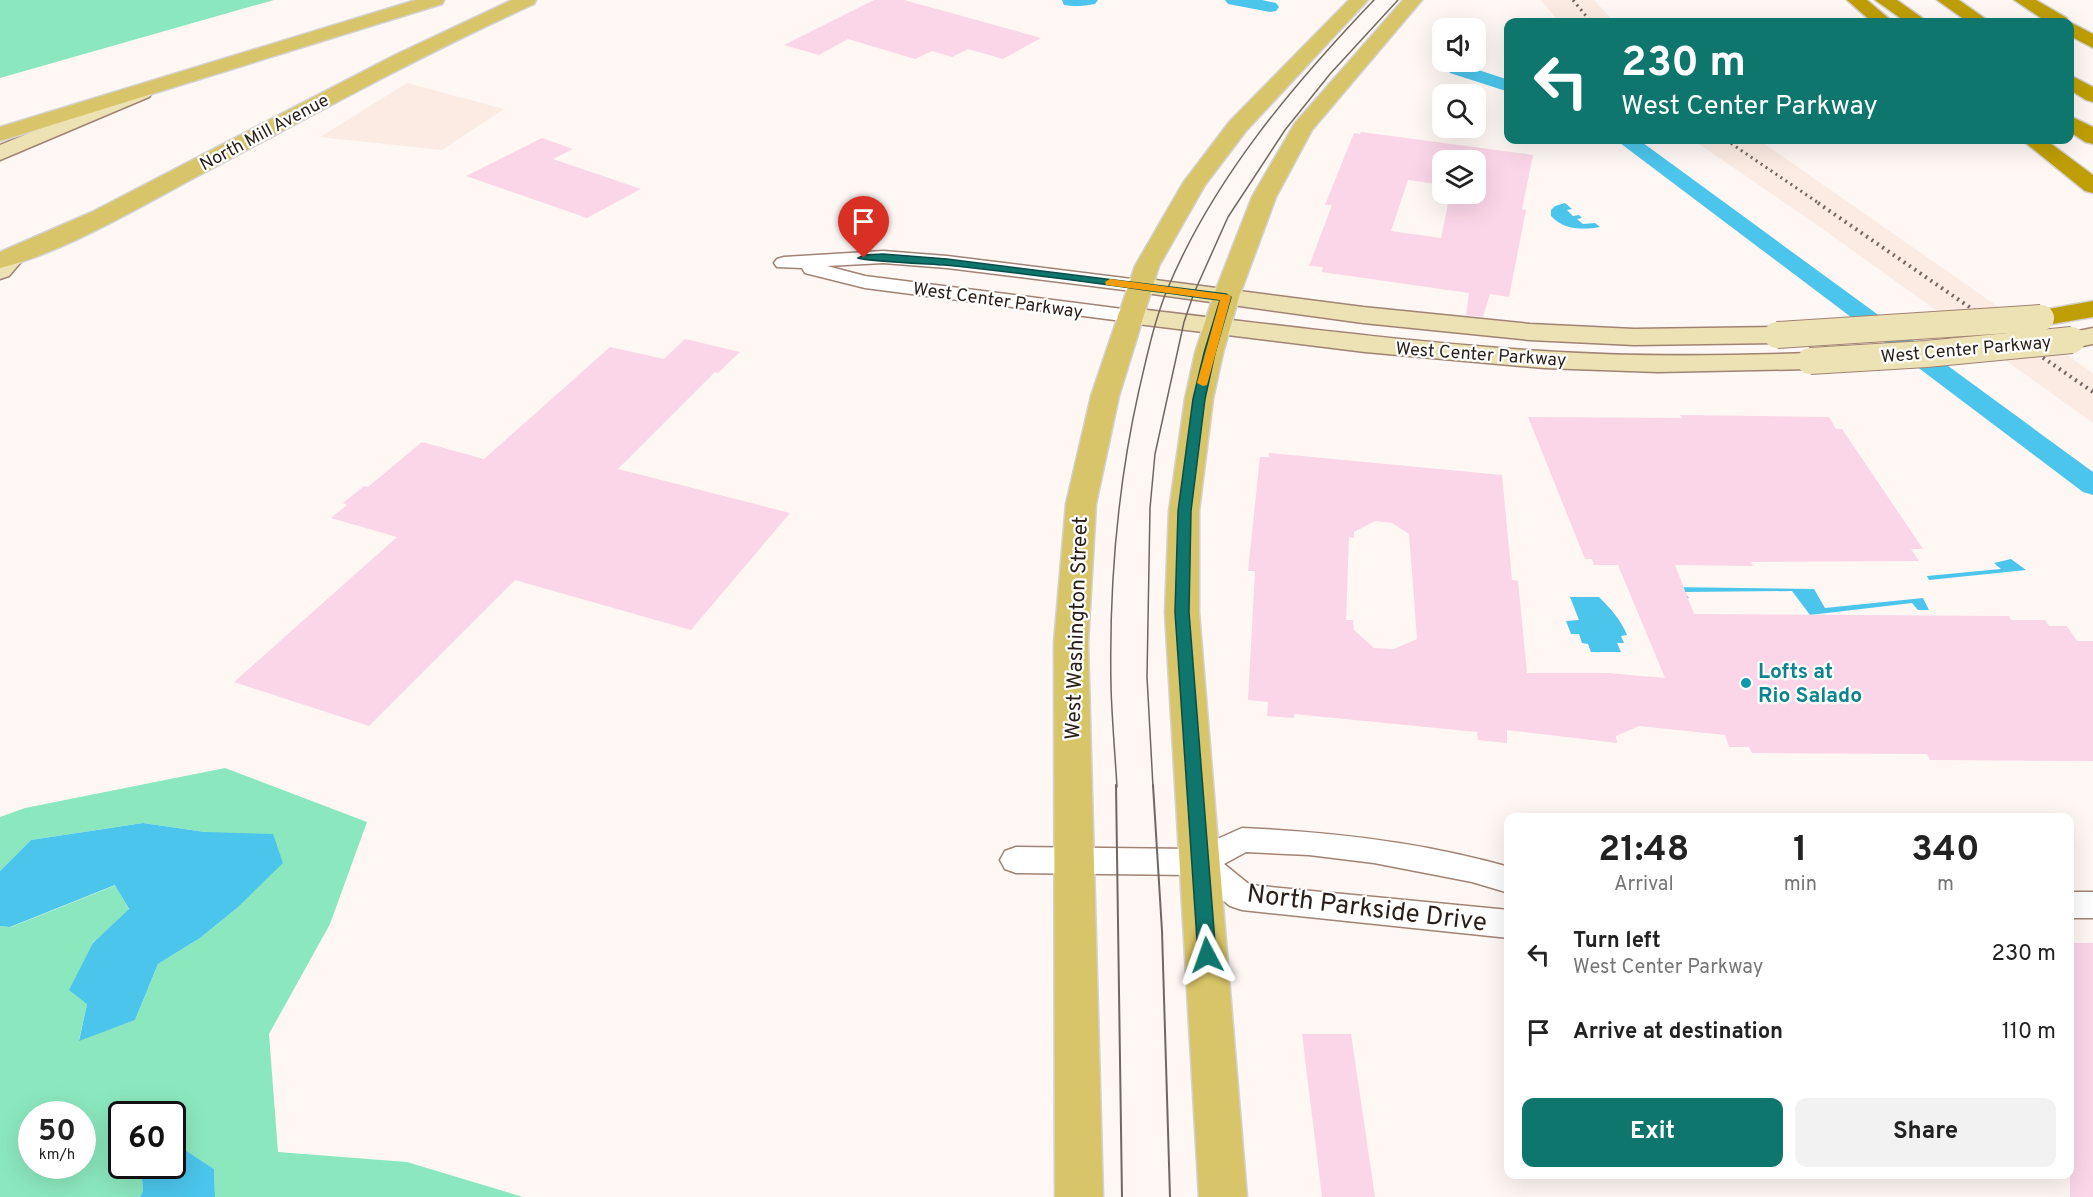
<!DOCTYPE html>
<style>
:root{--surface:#fff;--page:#f2f2f2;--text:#222;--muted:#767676;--accent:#0f766e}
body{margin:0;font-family:Overpass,sans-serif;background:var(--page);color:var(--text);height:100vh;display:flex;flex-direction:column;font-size:22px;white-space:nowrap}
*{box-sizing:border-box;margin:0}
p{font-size:20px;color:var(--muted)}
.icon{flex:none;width:33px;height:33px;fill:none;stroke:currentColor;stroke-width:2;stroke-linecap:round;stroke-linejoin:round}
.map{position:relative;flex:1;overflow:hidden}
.side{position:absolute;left:1504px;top:813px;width:570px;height:366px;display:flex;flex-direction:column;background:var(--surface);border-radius:12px;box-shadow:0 6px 24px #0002}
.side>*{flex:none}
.guide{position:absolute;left:1504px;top:18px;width:570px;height:126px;border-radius:12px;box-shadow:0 6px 24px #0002;background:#0f766e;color:#fff;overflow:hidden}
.buttons{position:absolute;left:1432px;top:18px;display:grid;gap:12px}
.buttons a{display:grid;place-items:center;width:54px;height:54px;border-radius:12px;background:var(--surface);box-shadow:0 6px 24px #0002;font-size:30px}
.speed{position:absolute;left:18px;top:1101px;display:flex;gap:12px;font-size:30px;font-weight:700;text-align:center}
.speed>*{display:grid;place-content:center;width:78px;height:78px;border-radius:50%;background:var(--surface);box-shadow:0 6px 24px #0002;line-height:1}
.speed small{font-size:15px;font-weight:400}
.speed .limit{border:3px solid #111;border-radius:9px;background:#fff;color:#111}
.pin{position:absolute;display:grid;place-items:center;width:51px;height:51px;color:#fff;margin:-62px -26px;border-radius:50% 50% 50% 0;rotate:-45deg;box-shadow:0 0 6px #0007}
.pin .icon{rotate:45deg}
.me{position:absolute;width:66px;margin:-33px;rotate:356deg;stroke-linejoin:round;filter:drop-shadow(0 0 4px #0008)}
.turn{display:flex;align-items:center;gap:21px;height:126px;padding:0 18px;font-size:27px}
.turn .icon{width:78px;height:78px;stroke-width:2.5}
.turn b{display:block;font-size:42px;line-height:51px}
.eta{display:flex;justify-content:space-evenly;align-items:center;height:102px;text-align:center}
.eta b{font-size:36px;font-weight:700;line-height:42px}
.action{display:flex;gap:12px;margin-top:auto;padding:12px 18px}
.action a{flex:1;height:69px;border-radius:12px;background:var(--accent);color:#fff;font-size:24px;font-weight:700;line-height:69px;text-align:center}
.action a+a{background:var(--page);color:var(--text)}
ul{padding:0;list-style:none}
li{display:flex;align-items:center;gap:18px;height:78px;padding:0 18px}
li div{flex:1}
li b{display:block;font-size:22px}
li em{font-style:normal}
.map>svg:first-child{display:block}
</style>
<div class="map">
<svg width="2093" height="1197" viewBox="0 0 2093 1197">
<rect width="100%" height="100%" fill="#fef7f4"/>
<g fill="#fcebe2">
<path d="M1541 0H1594L1614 22H1559Z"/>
<path d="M407 83 504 109 442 150 320 137Z"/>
<path d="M1693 140H1759L2093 373V423L1820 227Z"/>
</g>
<g fill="#8be8be" fill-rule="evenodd">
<path d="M0 0H274L0 78Z"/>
<path d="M225 768 367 822 330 924 269 1034 278 1152 407 1162 523 1197H215L214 1169 173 1142 172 1114H122V1166H141L143 1191 140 1197H0V926L11 927 116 885 129 910 93 943 87 1004 79 1040 135 1020 158 964 200 938 237 908 205 832 143 823 31 840 0 871V817L25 808ZM32 1114H82V1166H32Z"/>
</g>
<g fill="#4bc5eb">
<path d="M1565 203 1572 209 1567 210 1573 216 1579 215 1582 218 1577 219 1583 224 1595 223 1600 227C1582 230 1564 230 1551 216V210L1555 206Z"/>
<path d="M2011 559 2026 570 1929 580 1927 576 2001 569 1994 563Z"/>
<path d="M1664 587 1814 589 1825 608 1923 598 1929 610H1918L1912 603 1810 615 1792 591 1684 592 1689 598 1669 599Z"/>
<path d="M1570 597H1599C1611 609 1621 620 1627 635L1621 636 1624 643H1617L1621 652H1591L1588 644 1582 643 1579 634H1571L1566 621 1579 620Z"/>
<path d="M143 823 205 832 273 834 283 863 237 908 200 938 158 964 135 1020 79 1041 87 1004 69 990 93 943 129 909 115 885 10 927 0 926V871L31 840Z"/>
<path d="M173 1142 214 1169 215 1197H140L143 1191 141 1166H172Z"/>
</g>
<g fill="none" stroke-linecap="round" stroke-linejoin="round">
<g fill="#4bc5eb" fill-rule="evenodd">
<path d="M1062 0H1098L1095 4C1085 6 1074 7 1064 5Z"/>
<path d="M1225 0H1262L1276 3 1279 7 1276 11 1270 12 1228 4Z"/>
<path d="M1457 63 1509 80V92L1450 73 1447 69 1450 65Z"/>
<path d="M1616 140H1639L2093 472V495L2083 492Z"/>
</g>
</g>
<g fill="#fbd6e8" fill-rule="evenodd">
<path d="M874 0H904L1041 38 1003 59 968 49 952 57 932 51 915 59 848 39 819 55 784 45Z"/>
<path d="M1361 132 1533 155 1522 209 1526 210 1509 297 1490 294 1483 317 1466 315 1469 293 1322 272 1323 267 1309 266 1332 205H1325L1354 133 1360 134ZM1443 160H1476V194H1450L1441 238 1391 231 1408 180 1443 185Z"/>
<path d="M542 138 573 149 553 159 641 189 587 218 466 176Z"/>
<path d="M685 339 740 352 718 373 715 372 618 469 790 513 691 630 515 580 369 726 234 682 397 537 331 518 347 505 343 503 364 486 368 487 422 442 484 459 610 347 664 359Z"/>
<path d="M1680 415 1829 417 1836 429H1842L1923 549H1911L1919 561 1751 562 1753 566 1675 565 1694 614 2009 616 2011 620H2045L2049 626H2067L2077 641H2093V761L1930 760 1927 754 1752 753 1749 747H1729L1725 735 1639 726 1616 736 1617 743 1507 730V743L1478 740 1477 732 1294 714V718L1267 716 1268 702 1248 700 1255 571H1248L1260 457H1269V453L1502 475 1512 580 1518 581 1527 673H1608L1665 678 1618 565H1594L1592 559H1585L1528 417 1682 418ZM1375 521 1392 523 1409 534 1417 639 1394 649 1374 648 1354 630 1353 620H1346L1349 537 1354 538V532Z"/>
<rect x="2070" y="943" width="23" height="254"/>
<path d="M1302 1034H1351L1375 1197H1322Z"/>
</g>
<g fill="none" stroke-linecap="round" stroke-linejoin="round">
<defs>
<g id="street">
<path d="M883 251 947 256 1140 280 1147 282 1150 286 1147 290 1140 292 947 268 883 263 827 266 865 276 1138 311 1141 316 1138 321 1130 322 865 288 805 273 802 268 777 267 774 263 777 259 784 257Z"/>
<path d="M1242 828C1332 832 1422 842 1509 867V893L1472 882 1374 863 1309 855 1246 852 1224 864 1250 885 1509 910V938L1242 910 1230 906 1192 875 1016 873 1005 869 1000 860 1005 851 1016 847 1195 849Z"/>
<rect x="2070" y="892" width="23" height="26"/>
</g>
<g id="secondary">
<path d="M142 87 149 89 152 93 149 97 0 160V145Z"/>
<path d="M14 249 23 251 26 256 9 276 0 279V256L5 251Z"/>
<path d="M1140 278 1363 307 1530 324 1634 329 1777 327 1786 329 1790 335 1786 341 1777 343 1634 345 1530 340 1363 323 1131 291 1127 286 1131 281Z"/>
<path d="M1130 308C1267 324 1404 342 1542 351 1631 357 1721 356 1810 353L1820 355 1824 361 1820 367 1810 369 1658 372 1544 368 1365 352 1121 322 1117 316 1121 310Z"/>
<path d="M2093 328V344L2072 348 2063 346 2059 340 2063 334Z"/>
</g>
<g id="primary">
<path d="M416 0H444L442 4 0 141V127Z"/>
<path d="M512 0H536L534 4C417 57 306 119 194 178 136 209 62 253 0 268V252L92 212 395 55Z"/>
<path d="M1349 0H1368L1246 131 1205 185 1159 266 1119 396 1096 504 1088 643 1103 1197H1055L1054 643 1066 504 1091 396 1135 266 1183 183 1230 121Z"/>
<path d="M1403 0H1422L1312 130 1276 197 1239 297 1223 353 1213 399 1199 511V612L1247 1197H1199L1165 612 1169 511 1185 399 1195 353 1213 297 1252 197 1295 123Z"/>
</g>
<g id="highway">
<path d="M1847 0H1867L1893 22H1872Z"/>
<path d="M1875 0H1897L1928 22H1906Z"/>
<path d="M1937 0H1959L1990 22H1968Z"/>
<path d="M2014 0H2036L2067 18 2069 22H2070L2093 34V48L2070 36V22H2047Z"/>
<path d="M2070 75 2093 87V102L2086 100 2070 90Z"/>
<path d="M2070 116 2093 127V144L2085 142 2070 132Z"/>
<path d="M2022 140H2046L2093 175V193L2085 191Z"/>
<path d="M2093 301V317L2041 326 2032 324 2028 318 2032 312Z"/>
</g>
</defs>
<use href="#street" stroke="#a18373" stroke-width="3"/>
<use href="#secondary" stroke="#a18373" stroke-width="3"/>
<use href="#primary" stroke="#d4d2d1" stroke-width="3"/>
<use href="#highway" stroke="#d4d2d1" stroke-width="3"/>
<use href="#street" fill="#fff" fill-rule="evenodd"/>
<use href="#secondary" fill="#ece2b4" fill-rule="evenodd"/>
<use href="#primary" fill="#d9c569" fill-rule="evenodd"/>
<use href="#highway" fill="#bf9e05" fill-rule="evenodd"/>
<g stroke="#716762" stroke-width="1.5">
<path d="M1117 787C1115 754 1112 720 1111 687 1109 587 1117 488 1139 390 1147 356 1154 322 1167 290 1213 179 1292 86 1374 0"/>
<path d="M1153 787 1147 677 1150 508 1155 454 1184 322 1194 293 1228 217 1285 130 1330 74 1398 0"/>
</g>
<g stroke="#716762" stroke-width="2">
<path d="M1116 785 1122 1197"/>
<path d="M1153 785 1162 931 1170 1197"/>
</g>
<g stroke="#716762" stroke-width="3" stroke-dasharray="2 4" stroke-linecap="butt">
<path d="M1573 0 1591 22"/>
<path d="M1726 140 1820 204"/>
</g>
<path stroke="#716762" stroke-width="4" stroke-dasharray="2 4.5" stroke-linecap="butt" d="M1818 203 2093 392"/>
<defs>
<g id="secondary-bridge">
<path d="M1777 335 2041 318"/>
<path d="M1810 361 1926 354 2072 340"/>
</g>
</defs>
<use href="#secondary-bridge" stroke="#a18373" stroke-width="28" stroke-linecap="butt"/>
<use href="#secondary-bridge" stroke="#ece2b4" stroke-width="26"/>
</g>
<path fill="#0f766e" stroke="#0a4d48" stroke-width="1.5" d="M883 254 947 259 1226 294 1231 297 1215 353 1205 399 1191 511 1189 612 1216 955 1213 960 1207 962 1201 960 1198 955 1175 612 1178 511 1193 399 1204 353 1220 300C1128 288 1036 274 944 265 931 264 863 261 858 258L864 255Z"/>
<path fill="#f59e0b" d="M1110 279 1230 295 1231 297 1207 385 1203 386 1197 383 1220 300 1106 285 1105 282Z"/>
<circle fill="#0f9aa8" stroke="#fff" stroke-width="2" cx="1746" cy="683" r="6"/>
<g text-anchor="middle" stroke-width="4.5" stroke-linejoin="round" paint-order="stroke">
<g font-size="18" fill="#2a1e18" stroke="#fff">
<text transform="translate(264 132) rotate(-28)" y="6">North Mill Avenue</text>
<text transform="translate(998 300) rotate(8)" y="6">West Center Parkway</text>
<text transform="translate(1966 349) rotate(-5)" y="6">West Center Parkway</text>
<text transform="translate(1481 354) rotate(4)" y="6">West Center Parkway</text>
</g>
<g font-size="21" fill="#2a1e18" stroke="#fff">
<text transform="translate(1076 628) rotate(-88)" y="7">West Washington Street</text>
</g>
<g font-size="21" font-weight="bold" fill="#0d838f" stroke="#fff" text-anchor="start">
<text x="1758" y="678">Lofts at<tspan x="1758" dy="24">Rio Salado</tspan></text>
</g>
<g font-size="26" fill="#2a1e18" stroke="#fff">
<text transform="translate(1367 907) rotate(7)" y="9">North Parkside Drive</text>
</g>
</g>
</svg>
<div class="buttons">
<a><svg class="icon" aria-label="sound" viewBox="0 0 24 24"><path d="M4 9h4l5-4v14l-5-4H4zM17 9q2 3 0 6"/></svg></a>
<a><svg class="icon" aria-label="search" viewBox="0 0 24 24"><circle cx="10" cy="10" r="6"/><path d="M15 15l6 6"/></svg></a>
<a><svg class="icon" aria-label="layers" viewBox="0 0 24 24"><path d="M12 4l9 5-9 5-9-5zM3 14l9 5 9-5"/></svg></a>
</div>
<div class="speed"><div>50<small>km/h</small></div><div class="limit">60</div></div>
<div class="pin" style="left:864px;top:258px;background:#d93025"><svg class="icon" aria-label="arrive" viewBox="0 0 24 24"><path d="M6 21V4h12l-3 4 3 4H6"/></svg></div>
<svg class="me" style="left:1207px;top:955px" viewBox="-20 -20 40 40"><path d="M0-17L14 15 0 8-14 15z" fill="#0f766e" stroke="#fff" stroke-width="4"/></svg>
<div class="guide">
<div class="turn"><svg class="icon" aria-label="left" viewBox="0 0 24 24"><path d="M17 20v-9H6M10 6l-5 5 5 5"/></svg><div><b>230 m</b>West Center Parkway</div></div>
</div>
<section class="side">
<div class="eta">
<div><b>21:48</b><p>Arrival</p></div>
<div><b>1</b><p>min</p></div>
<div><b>340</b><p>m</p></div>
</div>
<ul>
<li><svg class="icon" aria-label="left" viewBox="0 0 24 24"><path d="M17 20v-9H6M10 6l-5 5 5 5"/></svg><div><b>Turn left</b><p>West Center Parkway</p></div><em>230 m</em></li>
<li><svg class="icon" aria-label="arrive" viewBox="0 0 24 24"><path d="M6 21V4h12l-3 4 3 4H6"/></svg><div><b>Arrive at destination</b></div><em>110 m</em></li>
</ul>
<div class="action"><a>Exit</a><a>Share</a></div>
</section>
</div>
